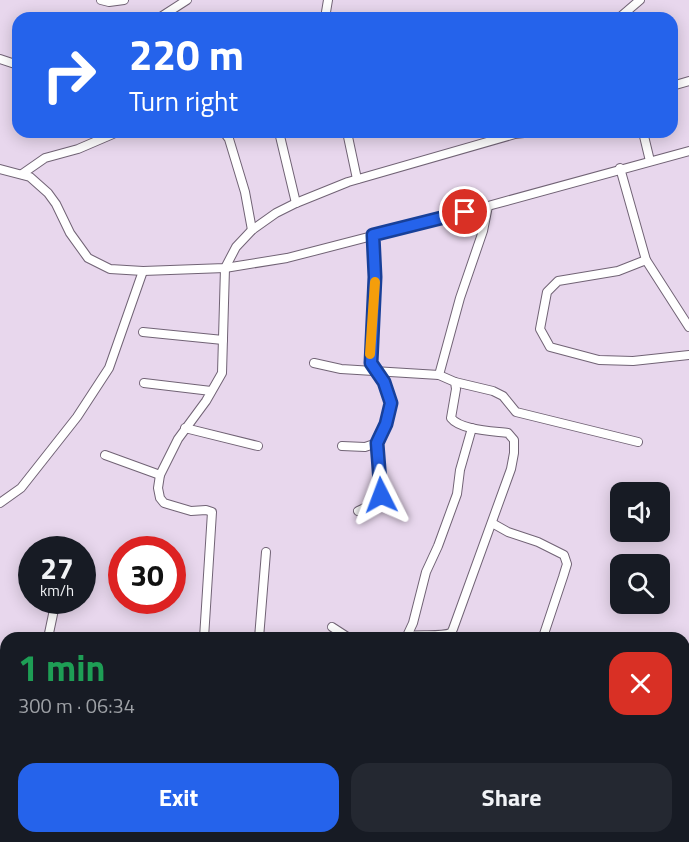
<!DOCTYPE html>
<meta charset="utf-8">
<style>
:root{--surface:#171b24;--page:#242831;--text:#f1f3f6;--muted:#9ea1a6;--accent:#2563eb}
body{margin:0;font-family:"Titillium Web",sans-serif;background:var(--page);color:var(--text);height:100vh;display:flex;flex-direction:column;font-size:22px;white-space:nowrap}
*{box-sizing:border-box;margin:0}
p{font-size:20px;color:var(--muted)}
.icon{flex:none;width:33px;height:33px;fill:none;stroke:currentColor;stroke-width:2;stroke-linecap:round;stroke-linejoin:round}
.map{position:relative;flex:1;overflow:hidden}
.details{position:absolute;left:0px;top:632px;width:690px;height:212px;display:flex;flex-direction:column;background:var(--surface);border-radius:18px 18px 0 0;box-shadow:0 3px 15px #0003}
.details>*{flex:none}
.guide{position:absolute;left:12px;top:12px;width:666px;height:126px;border-radius:18px;box-shadow:0 3px 15px #0003;background:#2563eb;color:#fff;overflow:hidden}
.controls{position:absolute;left:610px;top:482px;display:grid;gap:12px}
.controls a{display:grid;place-items:center;width:60px;height:60px;border-radius:12px;background:var(--surface);box-shadow:0 3px 15px #0003;font-size:30px}
.speed{position:absolute;left:18px;top:536px;display:flex;gap:12px;font-size:30px;font-weight:700;text-align:center}
.speed>*{display:grid;place-content:center;width:78px;height:78px;border-radius:50%;background:var(--surface);box-shadow:0 3px 15px #0003;line-height:1}
.speed small{font-size:15px;font-weight:400}
.speed .limit{border:9px solid #d22;background:#fff;color:#111}
.pin{position:absolute;display:grid;place-items:center;width:51px;height:51px;color:#fff;margin:-26px;border:3px solid #fff;border-radius:50%;box-shadow:0 2px 6px #0007}
.me{position:absolute;width:66px;margin:-33px;rotate:357deg;stroke-linejoin:round;filter:drop-shadow(0 0 4px #0008)}
.turn{display:flex;align-items:center;gap:21px;height:126px;padding:0 18px;font-size:27px}
.turn .icon{width:78px;height:78px;stroke-width:2.5}
.turn b{display:block;font-size:42px;line-height:51px}
.round{display:grid;place-items:center;flex:none;width:63px;height:63px;border-radius:18px;background:var(--page)}
.summary{display:flex;align-items:center;justify-content:space-between;height:102px;padding:0 18px}
h1{font-size:36px;font-weight:700;line-height:45px;color:#1e9e55}
.action{display:flex;gap:12px;margin-top:auto;padding:12px 18px}
.action a{flex:1;height:69px;border-radius:18px;background:var(--accent);color:#fff;font-size:24px;font-weight:700;line-height:69px;text-align:center}
.action a+a{background:var(--page);color:var(--text)}
.map>svg:first-child{display:block}
</style>
<div class="map">
<svg width="689" height="842" viewBox="0 0 689 842">
<rect width="100%" height="100%" fill="#e8d7ed"/>
<g fill="none" stroke-linecap="round" stroke-linejoin="round">
<defs>
<g id="minor">
<path d="M101 0 109 2 124 0"/>
<path d="M159 18 187 0"/>
<path d="M325 18 328 0"/>
<path d="M619 18 640 0"/>
<path d="M0 59 18 65"/>
<path d="M672 86 689 81"/>
<path d="M224 132 229 139 245 192 252 230"/>
<path d="M279 132 296 203"/>
<path d="M347 132 357 179"/>
<path d="M643 132 650 161"/>
<path d="M620 168 646 260 689 327"/>
<path d="M0 169 30 177 48 193 56 204 70 233 88 258 110 269 143 271 225 268 287 258 488 206 689 151"/>
<path d="M22 174 45 158 78 149 113 134"/>
<path d="M646 260 618 271 558 281 547 292 540 329 550 347 599 360 633 361 689 355"/>
<path d="M143 332 223 340"/>
<path d="M314 363 341 369 439 375 455 382 456 389 451 418C460 430 493 431 508 433L514 440V453L511 469 453 629 451 633C440 637 421 634 407 636"/>
<path d="M439 375 460 298 483 231 488 206"/>
<path d="M455 382 493 391 503 396 516 412 638 442"/>
<path d="M144 383 211 391"/>
<path d="M185 428 258 446"/>
<path d="M342 446 365 447 377 443 386 425 391 403 384 382 371 363 375 277 373 235"/>
<path d="M105 455 160 475"/>
<path d="M0 503 21 488 77 417 109 368 143 271"/>
<path d="M358 511 377 502 381 495 377 443"/>
<path d="M492 523 508 532 538 542 564 555 567 564 563 577 543 637"/>
<path d="M332 627 349 638"/>
<path d="M48 638 56 600"/>
<path d="M204 638 212 512 206 510 191 511 164 503 160 498 158 488 160 475 178 439 206 401 222 373 225 268 236 247 252 230 276 213 296 203 348 182 515 134 533 132"/>
<path d="M259 638 266 552"/>
<path d="M406 638 413 623 426 572 438 546 457 494 460 470 472 428"/>
<path d="M684 650 689 651"/>
<path d="M0 684 6 685"/>
<path d="M684 823 689 824"/>
<path d="M0 839 25 842"/>
<path d="M328 842 329 837"/>
<path d="M543 842 544 837"/>
<path d="M679 842 681 837"/>
</g>
</defs>
<use href="#minor" stroke="#716375" stroke-width="10"/>
<use href="#minor" stroke="#fff" stroke-width="8"/>
</g>
<g fill="none" stroke-linecap="round" stroke-linejoin="round">
<defs>
<path id="route" d="M381 495 377 443 386 424 391 403 384 382 371 363 375 277 373 235 465 212"/>
</defs>
<use href="#route" stroke="#184099" stroke-width="15"/>
<use href="#route" stroke="#2563eb" stroke-width="10"/>
<path stroke="#f59e0b" stroke-width="10" d="M370 354 375 282"/>
</g>
</svg>
<div class="controls">
<a><svg class="icon" aria-label="sound" viewBox="0 0 24 24"><path d="M4 9h4l5-4v14l-5-4H4zM17 9q2 3 0 6"/></svg></a>
<a><svg class="icon" aria-label="search" viewBox="0 0 24 24"><circle cx="10" cy="10" r="6"/><path d="M15 15l6 6"/></svg></a>
</div>
<div class="speed"><div>27<small>km/h</small></div><div class="limit">30</div></div>
<div class="pin" style="left:465px;top:212px;background:#d93025"><svg class="icon" aria-label="arrive" viewBox="0 0 24 24"><path d="M6 21V4h12l-3 4 3 4H6"/></svg></div>
<svg class="me" style="left:381px;top:495px" viewBox="-20 -20 40 40"><path d="M0-17L14 15 0 8-14 15z" fill="#2563eb" stroke="#fff" stroke-width="4"/></svg>
<div class="guide">
<div class="turn"><svg class="icon" aria-label="right" viewBox="0 0 24 24"><path d="M7 20v-9h11M14 6l5 5-5 5"/></svg><div><b>220 m</b>Turn right</div></div>
</div>
<section class="details">
<div class="summary"><div><h1>1 min</h1><p>300 m · 06:34</p></div><a class="round" style="background:#d93025;color:#fff"><svg class="icon" aria-label="close" viewBox="0 0 24 24"><path d="M6 6l12 12M18 6L6 18"/></svg></a></div>
<div class="action"><a>Exit</a><a>Share</a></div>
</section>
</div>
